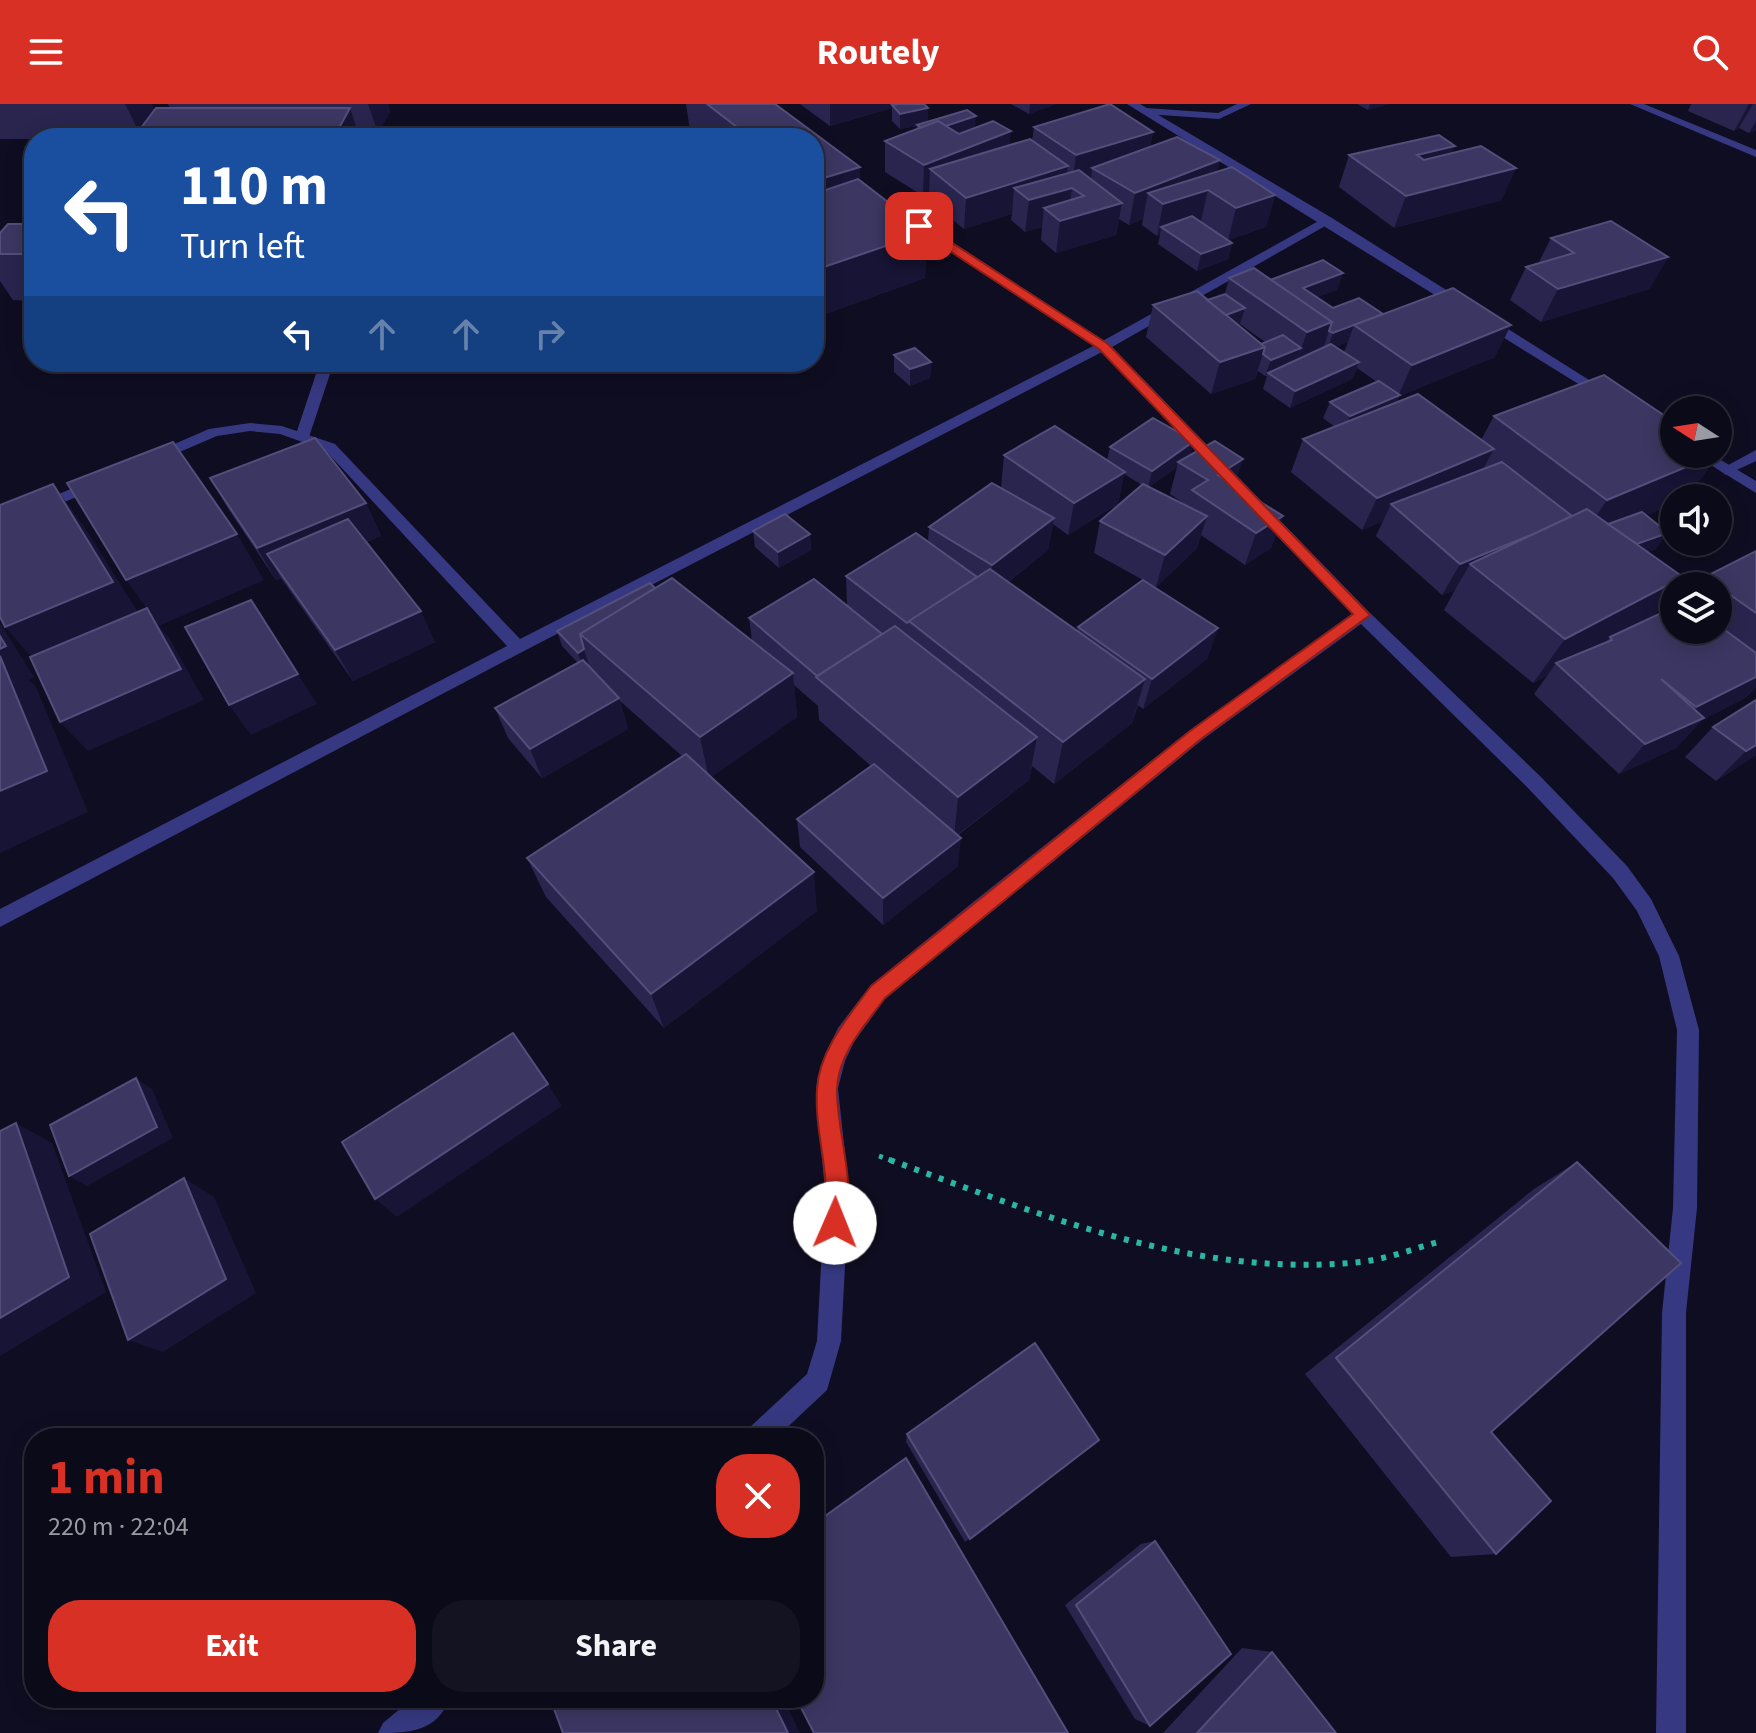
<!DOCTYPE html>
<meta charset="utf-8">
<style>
:root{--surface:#0b0a19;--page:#141322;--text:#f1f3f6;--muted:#9a9aa2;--line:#2b2b38;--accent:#d93025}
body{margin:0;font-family:"Source Sans 3",sans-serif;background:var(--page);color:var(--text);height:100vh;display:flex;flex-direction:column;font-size:30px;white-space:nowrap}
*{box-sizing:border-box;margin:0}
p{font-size:26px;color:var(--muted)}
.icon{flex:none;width:44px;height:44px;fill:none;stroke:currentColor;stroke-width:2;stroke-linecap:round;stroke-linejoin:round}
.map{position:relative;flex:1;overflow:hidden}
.drawer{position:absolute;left:24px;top:1324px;width:800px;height:280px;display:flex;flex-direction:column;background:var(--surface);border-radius:32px;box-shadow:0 4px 20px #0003,0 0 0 2px var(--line)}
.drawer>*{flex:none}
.banner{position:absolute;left:24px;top:24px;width:800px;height:244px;border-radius:32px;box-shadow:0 4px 20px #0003,0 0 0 2px var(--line);background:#1a4fa0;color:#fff;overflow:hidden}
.needle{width:52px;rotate:282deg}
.controls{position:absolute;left:1660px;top:292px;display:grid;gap:16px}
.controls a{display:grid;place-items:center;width:72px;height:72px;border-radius:50%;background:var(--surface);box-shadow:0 4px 20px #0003,0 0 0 2px var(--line);font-size:40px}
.pin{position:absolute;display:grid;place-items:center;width:68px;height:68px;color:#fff;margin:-34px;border-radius:16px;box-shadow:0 4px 12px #0006}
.me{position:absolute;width:88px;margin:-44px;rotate:1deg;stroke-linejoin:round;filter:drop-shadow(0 0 6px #0008)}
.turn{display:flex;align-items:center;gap:28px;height:168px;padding:0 24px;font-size:36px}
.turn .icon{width:104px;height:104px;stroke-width:2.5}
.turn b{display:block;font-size:56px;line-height:68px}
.lanes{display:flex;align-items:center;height:76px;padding:0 24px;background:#0003;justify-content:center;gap:40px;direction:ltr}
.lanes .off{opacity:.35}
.round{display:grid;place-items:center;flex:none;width:84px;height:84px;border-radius:32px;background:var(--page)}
.summary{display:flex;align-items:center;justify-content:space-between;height:136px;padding:0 24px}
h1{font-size:48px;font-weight:700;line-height:60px;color:var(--accent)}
.button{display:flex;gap:16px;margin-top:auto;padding:16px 24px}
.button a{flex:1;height:92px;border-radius:32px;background:var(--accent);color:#fff;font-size:32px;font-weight:700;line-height:92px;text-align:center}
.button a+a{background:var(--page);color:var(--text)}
header{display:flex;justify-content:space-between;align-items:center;height:104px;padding:0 24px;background:var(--accent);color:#fff;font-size:36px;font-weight:700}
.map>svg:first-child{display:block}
</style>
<header><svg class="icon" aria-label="menu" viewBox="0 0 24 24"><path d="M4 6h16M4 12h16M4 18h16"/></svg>Routely<svg class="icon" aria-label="search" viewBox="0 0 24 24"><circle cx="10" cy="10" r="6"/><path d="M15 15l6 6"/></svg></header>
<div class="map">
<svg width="1756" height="1629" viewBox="0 0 1756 1629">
<rect width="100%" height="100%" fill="#0f0d21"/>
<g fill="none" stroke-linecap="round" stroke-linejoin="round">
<path stroke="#2bb5a3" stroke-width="5" stroke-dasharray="4 6" stroke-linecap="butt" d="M879 1052 896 1058"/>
<path stroke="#2bb5a3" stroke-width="6" stroke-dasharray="5 8" stroke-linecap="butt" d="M890 1056C1041 1111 1196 1175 1360 1158 1388 1155 1415 1144 1442 1137"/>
<g fill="#363981" fill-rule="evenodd">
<path d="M901 106 905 107 1111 242 1099 245 897 113 895 110Z"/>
<path d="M320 258H334L309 333 307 336H297L295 333Z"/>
</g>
<g fill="#363981" fill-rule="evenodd">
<path d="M1237 0H1251L1219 15 1146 10 1141 7 1146 4 1218 9Z"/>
<path d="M1630 0H1644L1756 46V53Z"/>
<path d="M1324 114 1334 117 1112 243 1368 507 1541 673 1627 762 1651 795 1679 852 1699 926 1697 1104 1686 1209V1629H1656L1662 1209 1673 1104 1677 926 1659 852 1637 807 1613 774 1527 683 1361 520 1202 636 885 895 854 938 845 957 838 984 849 1088 841 1237 827 1286 776 1334H744L748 1325 807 1270 817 1237 825 1088 816 984 823 956 838 924 871 881 977 795 1190 626 1352 510 1102 248 524 547 0 823V805L507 542 325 346 280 330 250 327 217 332 154 359 149 357V351L209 325 250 319 282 322 335 340 520 535 1099 239Z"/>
<path d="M1756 346V357L1726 371 1719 366Z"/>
<path d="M99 373 104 375V381L0 426V415Z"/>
<path d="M413 1594H450C437 1628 409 1629 378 1629L383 1619Z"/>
</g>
<g fill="#363981" fill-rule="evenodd">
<path d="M1127 0H1140L1332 114 1613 291 1601 294Z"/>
<path d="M1693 350H1711L1756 377V389Z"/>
</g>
</g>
<g fill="#2a254f" fill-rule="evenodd">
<path d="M0 0H151L154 6 170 4 168 0H388L390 8 378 29 358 28 360 34H146L145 32 144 34H34V35H0Z"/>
<path d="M686 0H775L860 63V77L927 128 925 174 817 213 814 210V34H699L690 27Z"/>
<path d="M800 0H924L928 4V18L976 23 1010 41 1032 37 1034 23 1153 28 1150 43 1217 67 1275 91 1266 123 1228 136 1200 118 1232 139 1228 155 1197 167 1158 140 1160 131 1157 132 1142 121 1143 115 1129 121 1119 115 1116 131 1056 149 1041 136 1042 123 1025 128 1011 116 1012 110 964 125 929 97V90L923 92 885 68V37L916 26 917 22 900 25 892 17V4L830 22Z"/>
<path d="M1011 0H1056L1029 10Z"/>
<path d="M1357 0H1388L1368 6Z"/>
<path d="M1691 0H1756V26L1749 29 1739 24 1734 27 1688 7Z"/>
<path d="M1452 49 1502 96 1394 124 1339 83 1349 51Z"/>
<path d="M34 120V197L13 196 0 177V129Z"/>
<path d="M1551 134 1668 153 1649 185 1541 218 1510 196 1526 163 1538 160Z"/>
<path d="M1343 169 1337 186 1316 193 1333 204 1383 210 1495 253 1399 292 1397 299 1481 336 1494 312 1647 412 1656 445 1648 448 1683 473 1676 482H1674V485L1652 514 1718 526V482H1698L1705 473 1756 447V583L1745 594 1702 616 1676 644 1619 670 1534 590 1547 572 1533 579 1444 506 1455 486 1442 491 1376 432 1383 417 1362 426 1291 368 1303 335 1335 323 1323 314 1330 298 1377 278 1357 264 1352 275 1290 304 1263 285 1267 272H1265L1258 267 1255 275 1211 290 1146 233 1153 201 1207 196 1225 190 1229 174 1270 176ZM1240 220 1265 238 1261 240 1238 221ZM1348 238 1344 248 1335 243Z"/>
<path d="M894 251 931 258 930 274 910 282 894 268Z"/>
<path d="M1110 343 1190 351 1283 412 1271 444 1245 461 1201 431 1197 444 1156 483 1143 476 1218 524 1207 555 1143 605 1138 601 1132 619 1054 680 1032 662 1029 676 958 731V762L883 821 800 743 797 715 871 662 819 616 818 602 794 581 797 613 711 673 817 807 664 924 546 793 527 754 682 652 620 597 628 625 542 674 508 634 495 604 578 559 562 542 557 527 655 484 752 537 749 514 847 502 846 472 928 438 929 423 1001 384 1004 351 1107 356ZM1177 363 1170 390 1187 402 1149 383ZM1124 370 1142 381 1100 417 1094 449 1143 476 1078 523 1077 527 1008 478 1048 446 1053 420 1068 431 1118 400Z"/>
<path d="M210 374 366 399 381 432 366 438 435 538 353 577 281 474 276 476 229 406Z"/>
<path d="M753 427 810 430 811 446 779 464 755 443Z"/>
<path d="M1756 596V651L1716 677 1685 653 1713 623Z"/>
<path d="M1577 1058 1491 1328 1496 1450 1451 1453 1305 1270 1534 1085Z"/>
<path d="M907 1330 1099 1336 965 1438 906 1338Z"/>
<path d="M1155 1437 1150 1622 1135 1615 1065 1501 1141 1440Z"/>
<path d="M1242 1544 1272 1548 1336 1629H1163Z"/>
</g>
<g fill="#181435">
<path d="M125 0H151L158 15 141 24 145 32 144 34H142Z"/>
<path d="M368 0H388L390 8 378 29Z"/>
<path d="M830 0H905L892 1V4L830 22Z"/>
<path d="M1030 0H1056L1029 10Z"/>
<path d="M1370 0H1388L1368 6Z"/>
<path d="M1749 0H1753L1739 24 1734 27Z"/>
<path d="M350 4 360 34H343L339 24Z"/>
<path d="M928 4V20L900 25V10Z"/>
<path d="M976 12 975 28 925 44 926 28Z"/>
<path d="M1756 17V26L1749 29Z"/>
<path d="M1011 27 1008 58 930 65 929 90 923 92 924 61Z"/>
<path d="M1153 28 1147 59 1092 64 1091 77 1072 83 1076 51Z"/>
<path d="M1455 42 1443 73 1417 51Z"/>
<path d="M1220 56 1213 88 1208 86 1201 117 1168 128 1161 123 1160 131 1157 132 1163 100 1148 89 1143 115 1129 121 1135 89Z"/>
<path d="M1068 62 1065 86 1072 84 1068 115 1122 99 1116 131 1056 149 1060 117 1044 104 1042 123 1025 128 1029 96 1014 84 1012 110 964 125 966 94Z"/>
<path d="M860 63V108L814 124V77Z"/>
<path d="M1516 64 1502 96 1394 124 1406 92Z"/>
<path d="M1275 91 1266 123 1228 136 1236 104Z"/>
<path d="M927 128 925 174 817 213 815 166Z"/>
<path d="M1232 139 1228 155 1197 167 1201 150Z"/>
<path d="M1668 153 1649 185 1541 218 1558 185Z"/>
<path d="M1343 169 1337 186 1297 200 1303 184Z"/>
<path d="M1245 204 1240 220 1215 230 1220 213Z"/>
<path d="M1332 218 1321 251 1296 260 1307 228Z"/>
<path d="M1354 221 1348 238 1327 246 1333 229Z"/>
<path d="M1511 221 1495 253 1399 292 1393 308 1343 329 1350 312 1398 292 1412 261Z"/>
<path d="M1265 243 1255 275 1211 290 1220 258Z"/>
<path d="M1301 244 1296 260 1268 269 1265 272 1271 256Z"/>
<path d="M390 258H431L394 270Z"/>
<path d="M931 258 930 274 910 282V265Z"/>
<path d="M1359 258 1352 275 1290 304 1295 287Z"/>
<path d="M1194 337 1190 354 1178 358 1177 363 1148 384 1152 367Z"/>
<path d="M1494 345 1476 378 1391 400 1383 417 1362 426 1377 394Z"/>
<path d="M1720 349 1687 394H1674V400L1576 442 1607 396Z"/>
<path d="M1243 355 1233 387 1218 371Z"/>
<path d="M1125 368 1118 400 1068 431 1074 399Z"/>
<path d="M53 380 87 427 147 523 45 568 5 523Z"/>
<path d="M366 399 381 432 283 473 267 450 281 474 276 476 257 444Z"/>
<path d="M1207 412 1197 444 1156 483 1165 451Z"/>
<path d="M1283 412 1271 444 1245 461 1256 429Z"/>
<path d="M1054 414 1048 446 988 493 992 461Z"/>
<path d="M1574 414 1470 460 1455 486 1442 491 1460 460Z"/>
<path d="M1668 429 1656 445 1620 458 1632 442Z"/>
<path d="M237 430 264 476 159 522 170 535 204 596 88 647 60 618 148 506 126 476Z"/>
<path d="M810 430 811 446 779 464 778 448Z"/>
<path d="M1683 473 1676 482H1674V485L1648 519 1612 536 1610 533 1603 542 1556 559 1547 572 1533 579 1565 535Z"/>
<path d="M421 507 435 538 353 577 335 546Z"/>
<path d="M0 519 34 573 29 576 36 583 88 708 0 749Z"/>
<path d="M1218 524 1207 555 1143 605 1152 575Z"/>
<path d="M584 545 589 561 583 564 578 549Z"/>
<path d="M793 569 797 613 709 675 700 633Z"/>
<path d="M298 570 317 600 251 631 229 601Z"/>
<path d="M1756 573V583L1745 594 1702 616 1676 644 1619 670 1645 640 1673 628 1696 603Z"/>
<path d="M1145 575 1132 619 1054 680 1063 638Z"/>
<path d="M619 594 628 625 542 674 530 645Z"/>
<path d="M1037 633 1029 676 954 733 958 693Z"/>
<path d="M1756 641V651L1716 677 1746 647Z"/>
<path d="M961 734 958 762 883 821V794Z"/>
<path d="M814 768 817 807 664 924 651 890Z"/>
<path d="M136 974 152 985 173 1034 87 1082 69 1072Z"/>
<path d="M548 980 562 1002 397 1113 375 1095Z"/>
<path d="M16 1019 52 1039 106 1188 0 1252V1214Z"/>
<path d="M184 1074 214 1093 256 1189 163 1248 128 1236Z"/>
<path d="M771 1594H783L800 1629H788Z"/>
</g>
<g fill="#3c3762" stroke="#534e7b" stroke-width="2">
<path d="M707 0H775L860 63 814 77V34H751Z"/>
<path d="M898 0H924L928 4 900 10 892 1Z"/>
<path d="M1110 0 1153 28 1076 51 1034 23Z"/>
<path d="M156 4H350L339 24H141Z"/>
<path d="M967 6 976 12 946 22 938 17 921 24 917 21Z"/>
<path d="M938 17 959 30 993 17 1011 27 924 61 885 37Z"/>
<path d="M330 25 329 34H284V31Z"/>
<path d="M1439 31 1455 42 1417 51 1424 56 1481 42 1516 64 1406 92 1349 51Z"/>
<path d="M1177 33 1220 56 1135 89 1092 64Z"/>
<path d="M1030 35 1068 62 966 94 930 65Z"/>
<path d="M1232 63 1275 91 1236 104 1208 86 1163 100 1148 89Z"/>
<path d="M1079 66 1122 99 1060 117 1044 104 1084 92 1072 84 1029 96 1014 84Z"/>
<path d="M858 75 927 128 815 166H814V90Z"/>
<path d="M1192 112 1232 139 1201 150 1161 123Z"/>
<path d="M1611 117 1668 153 1558 185 1526 163 1574 149 1551 134Z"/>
<path d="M8 120H34V150H0V129Z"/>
<path d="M1323 156 1343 169 1303 184 1333 204 1359 194 1383 210 1333 229 1329 227 1332 218 1270 176Z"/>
<path d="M1254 164 1332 218 1307 228 1229 174Z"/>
<path d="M1453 184 1511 221 1412 261 1354 221Z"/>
<path d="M1197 187 1265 243 1220 258 1153 201Z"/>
<path d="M1225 190 1245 204 1226 211 1207 196Z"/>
<path d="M1283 231 1301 244 1271 256 1263 250 1265 243 1261 240Z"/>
<path d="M1331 240 1359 258 1295 287 1268 269Z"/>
<path d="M915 244 931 258 910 265 894 251Z"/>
<path d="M1604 271 1674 318V350H1717L1607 396 1494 312Z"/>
<path d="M1379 277 1400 291 1350 312 1330 298Z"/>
<path d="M1418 290 1494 345 1377 394 1303 335Z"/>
<path d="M1153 314 1194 337 1152 367 1110 343Z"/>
<path d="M1055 322 1125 368 1074 399 1004 351Z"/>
<path d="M315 334 366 399 257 444 210 374Z"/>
<path d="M1215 337 1243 355 1218 371 1283 412 1256 429 1192 386 1208 376 1178 358Z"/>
<path d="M173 338 237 430 126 476 67 379Z"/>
<path d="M1502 358 1572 412 1538 428 1460 460 1391 400Z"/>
<path d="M992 379 1054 414 992 461 929 423Z"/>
<path d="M53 380 113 478 5 523 0 513V401Z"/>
<path d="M1143 380 1207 412 1165 451 1100 417Z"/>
<path d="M1587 405 1683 473 1565 535 1470 460Z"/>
<path d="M1642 408 1668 429 1637 440 1608 420Z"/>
<path d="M785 410 810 430 778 448 753 427Z"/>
<path d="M348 415 421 507 335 546 267 450Z"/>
<path d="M916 429 977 473 907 519 846 472Z"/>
<path d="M1756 447V509L1705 473Z"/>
<path d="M990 465 1145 575 1063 638 909 517Z"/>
<path d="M672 474 793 569 700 633 580 530Z"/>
<path d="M814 475 882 530 817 572 749 514Z"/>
<path d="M1143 476 1218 524 1152 575 1078 523Z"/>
<path d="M650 479 655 484 580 530 584 545 578 549 557 527Z"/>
<path d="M251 496 298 570 229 601 185 523Z"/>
<path d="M1674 503V526H1718V521L1756 549V573L1696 603 1661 575 1704 614 1645 640 1556 559 1612 536 1610 533Z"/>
<path d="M147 504 181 565 60 618 30 553Z"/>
<path d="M895 522 1037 633 958 693 816 573Z"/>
<path d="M0 532 6 542 0 545Z"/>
<path d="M0 552 47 667 0 687Z"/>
<path d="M583 556 619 594 530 645 495 604Z"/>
<path d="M1756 596V641L1746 647 1713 623Z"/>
<path d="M686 650 814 768 651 890 527 754Z"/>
<path d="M874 660 961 734 883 794 797 715Z"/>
<path d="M513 929 548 980 375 1095 342 1038Z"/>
<path d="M136 974 157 1023 69 1072 50 1021Z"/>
<path d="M16 1019 69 1173 0 1214V1027Z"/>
<path d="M1577 1058 1681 1159 1491 1328 1551 1397 1496 1450 1336 1254Z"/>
<path d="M184 1074 226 1175 128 1236 90 1130Z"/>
<path d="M1035 1239 1099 1336 970 1435 907 1330Z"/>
<path d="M906 1354 1068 1629H814L796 1594H814V1420Z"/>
<path d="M1155 1437 1231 1550 1150 1622 1076 1501Z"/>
<path d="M1272 1548 1336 1629H1197Z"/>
<path d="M550 1594H771L788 1629H563Z"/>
</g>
<path fill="#d93025" stroke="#8d1f18" stroke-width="2" d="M916 120H923L1108 240 1370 511 1201 635 885 894C865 921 838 950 837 985 836 1027 859 1087 843 1126L835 1129 828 1126C821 1110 827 1089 825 1071 822 1043 815 1013 817 985 819 946 849 912 871 882L1190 627 1353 510 1099 245 916 125Z"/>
</svg>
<div class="controls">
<a><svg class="needle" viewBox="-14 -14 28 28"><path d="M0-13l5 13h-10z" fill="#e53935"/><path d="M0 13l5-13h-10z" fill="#9a9aa2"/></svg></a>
<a><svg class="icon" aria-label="sound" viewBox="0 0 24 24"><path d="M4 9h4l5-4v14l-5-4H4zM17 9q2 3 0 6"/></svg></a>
<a><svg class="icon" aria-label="layers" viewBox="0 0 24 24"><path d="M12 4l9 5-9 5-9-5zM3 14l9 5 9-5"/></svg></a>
</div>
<div class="pin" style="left:919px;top:122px;background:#d93025"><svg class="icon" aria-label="arrive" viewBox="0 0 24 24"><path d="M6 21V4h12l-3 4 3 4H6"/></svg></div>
<svg class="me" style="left:835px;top:1119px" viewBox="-20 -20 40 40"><circle r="19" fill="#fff"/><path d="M0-13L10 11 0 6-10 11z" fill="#d93025"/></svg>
<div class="banner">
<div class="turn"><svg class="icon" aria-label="left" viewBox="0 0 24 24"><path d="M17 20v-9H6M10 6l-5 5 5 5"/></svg><div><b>110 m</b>Turn left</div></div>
<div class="lanes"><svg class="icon" aria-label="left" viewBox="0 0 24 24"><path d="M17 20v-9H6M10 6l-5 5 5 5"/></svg><svg class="icon off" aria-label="ahead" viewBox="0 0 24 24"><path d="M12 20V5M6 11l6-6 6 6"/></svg><svg class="icon off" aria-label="ahead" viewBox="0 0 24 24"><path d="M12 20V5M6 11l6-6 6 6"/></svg><svg class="icon off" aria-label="right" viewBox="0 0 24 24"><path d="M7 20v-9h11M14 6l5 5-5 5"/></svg></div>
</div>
<section class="drawer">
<div class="summary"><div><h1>1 min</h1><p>220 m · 22:04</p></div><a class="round" style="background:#d93025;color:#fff"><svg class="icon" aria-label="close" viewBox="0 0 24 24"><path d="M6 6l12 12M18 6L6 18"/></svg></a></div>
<div class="button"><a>Exit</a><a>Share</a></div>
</section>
</div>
